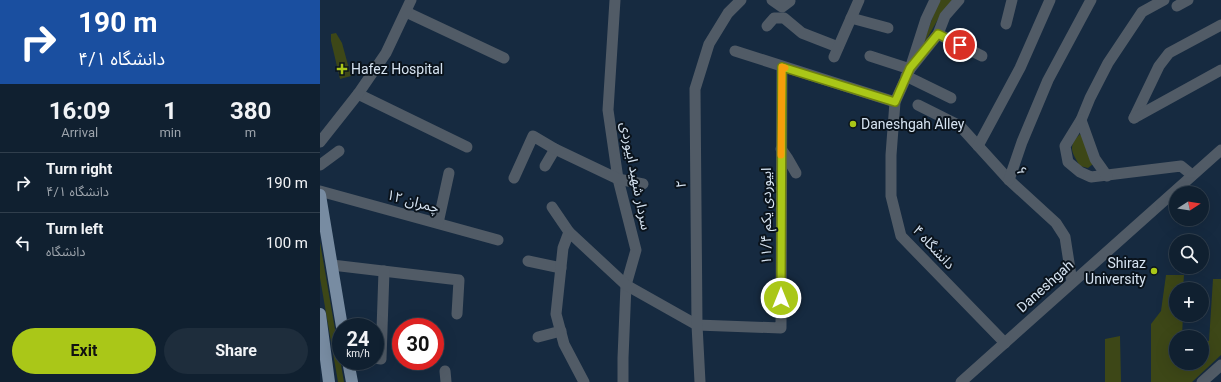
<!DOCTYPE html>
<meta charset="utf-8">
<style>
:root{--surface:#102030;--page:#1e2d3c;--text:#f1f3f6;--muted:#9ca3ab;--line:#303e4c;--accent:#aac718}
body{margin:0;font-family:Roboto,"Noto Sans Arabic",sans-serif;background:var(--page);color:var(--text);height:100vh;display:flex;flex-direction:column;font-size:15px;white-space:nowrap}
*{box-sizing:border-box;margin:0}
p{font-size:13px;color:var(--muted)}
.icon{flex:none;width:22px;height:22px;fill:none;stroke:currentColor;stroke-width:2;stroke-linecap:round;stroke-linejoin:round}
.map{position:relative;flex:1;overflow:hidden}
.details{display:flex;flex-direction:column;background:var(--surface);width:320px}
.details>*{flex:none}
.top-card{background:#1a4fa0;color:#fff;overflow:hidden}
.needle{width:26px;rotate:78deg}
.fabs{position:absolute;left:849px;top:186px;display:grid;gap:8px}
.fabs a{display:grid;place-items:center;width:40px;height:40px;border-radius:50%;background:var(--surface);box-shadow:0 4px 16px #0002,0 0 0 1px var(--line);font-size:20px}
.speed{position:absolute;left:12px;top:318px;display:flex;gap:8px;font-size:20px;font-weight:700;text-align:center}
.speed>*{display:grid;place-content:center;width:52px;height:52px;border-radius:50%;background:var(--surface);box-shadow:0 4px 16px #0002,0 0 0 1px var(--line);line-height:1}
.speed small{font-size:10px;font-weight:400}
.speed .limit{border:6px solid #d22;background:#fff;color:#111}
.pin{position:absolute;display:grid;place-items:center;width:34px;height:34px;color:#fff;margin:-17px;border:2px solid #fff;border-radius:50%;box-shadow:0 1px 4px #0007}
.me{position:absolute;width:44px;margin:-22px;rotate:0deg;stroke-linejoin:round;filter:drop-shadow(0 0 3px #0008)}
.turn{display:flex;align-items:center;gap:14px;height:84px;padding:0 12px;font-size:18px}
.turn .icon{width:52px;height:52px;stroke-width:2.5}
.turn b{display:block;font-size:28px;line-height:34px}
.eta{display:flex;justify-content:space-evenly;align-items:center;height:68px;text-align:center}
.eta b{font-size:24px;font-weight:700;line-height:28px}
.button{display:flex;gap:8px;margin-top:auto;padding:8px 12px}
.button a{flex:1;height:46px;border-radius:24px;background:var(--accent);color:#111;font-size:16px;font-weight:700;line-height:46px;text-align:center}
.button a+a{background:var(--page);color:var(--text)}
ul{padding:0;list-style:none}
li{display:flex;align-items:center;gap:12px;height:60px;padding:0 12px;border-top:1px solid var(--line)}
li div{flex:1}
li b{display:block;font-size:15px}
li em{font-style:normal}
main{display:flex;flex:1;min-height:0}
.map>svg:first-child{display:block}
</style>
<main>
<section class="details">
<div class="top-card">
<div class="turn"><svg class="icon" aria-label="right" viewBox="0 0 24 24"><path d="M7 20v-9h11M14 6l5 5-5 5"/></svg><div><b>190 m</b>۴/۱ دانشگاه</div></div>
</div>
<div class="eta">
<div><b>16:09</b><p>Arrival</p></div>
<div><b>1</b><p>min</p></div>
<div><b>380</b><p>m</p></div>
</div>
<ul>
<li><svg class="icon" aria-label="right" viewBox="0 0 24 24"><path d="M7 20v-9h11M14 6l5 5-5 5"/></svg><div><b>Turn right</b><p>۴/۱ دانشگاه</p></div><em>190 m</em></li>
<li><svg class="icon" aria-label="left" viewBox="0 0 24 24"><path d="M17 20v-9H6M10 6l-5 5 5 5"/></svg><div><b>Turn left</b><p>دانشگاه</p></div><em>100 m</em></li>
</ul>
<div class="button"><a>Exit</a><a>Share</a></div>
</section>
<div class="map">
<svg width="901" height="382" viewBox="0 0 901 382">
<rect width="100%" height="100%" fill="#162a40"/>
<g fill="#3d4717">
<path d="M619 0H632L621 14 601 49Z"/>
<path d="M16 33 22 43 31 76 20 79 11 41V34Z"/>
<path d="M760 134 764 139 773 164 768 168 760 166C752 152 747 147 760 134Z"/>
<path d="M0 242 24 382H18L0 278Z"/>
<path d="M846 275H864L863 289H856V315H863L862 337H856V363H882V341H889L893 279H901V355L872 382H831V324L841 311Z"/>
<path d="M800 336 801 382H785V339Z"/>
</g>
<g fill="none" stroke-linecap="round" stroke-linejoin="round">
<g stroke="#515b66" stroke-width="11">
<path d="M295 0 288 110 298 179 316 250 306 285 303 358V382"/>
<path d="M452 0 462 7 470 1"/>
<path d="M639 0 625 16 618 34 590 69 575 102 571 155V196L581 236 685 343"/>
<path d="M844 0 822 12 788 63 770 98 761 120 745 146 748 162 760 172 771 177 861 166 872 175"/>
<path d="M857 6 868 0"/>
<path d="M86 12 184 58"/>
<path d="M531 18 568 28"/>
<path d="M686 24 692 0"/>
<path d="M447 26 454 18H464L482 33 518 47"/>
<path d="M618 34 662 56"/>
<path d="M415 51 575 102"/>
<path d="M550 56 590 69 606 19 615 0"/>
<path d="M514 57 539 0"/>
<path d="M586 76 631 98"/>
<path d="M38 94 147 147"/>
<path d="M598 105 640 126 689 180 736 223 745 237 752 282"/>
<path d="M814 118 839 66 849 53 901 25"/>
<path d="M814 118 901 70"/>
<path d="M761 120 775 159 787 176"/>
<path d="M0 142 38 94 66 53 91 0"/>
<path d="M658 146 700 68 730 0"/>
<path d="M461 149 468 159 476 173"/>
<path d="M0 165 19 151"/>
<path d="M225 166 235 149"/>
<path d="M194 178 213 136 235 149 298 179 323 184"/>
<path d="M689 180 702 142 728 80 771 0"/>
<path d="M0 191 178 240"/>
<path d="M232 207 249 232"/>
<path d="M118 223 129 173"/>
<path d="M208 261 241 268"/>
<path d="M12 265 139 280 137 314"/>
<path d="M218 337 241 331"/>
<path d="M55 358 61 359 64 271"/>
<path d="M125 371 126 382"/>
<path d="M264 382 244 344 236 314 243 248 249 232 306 285 377 325 461 328 462 67"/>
<path d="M380 382 377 325 375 89 389 44 408 13 421 0"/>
<path d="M641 382 901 150"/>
<path d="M882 382 901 365"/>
</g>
<g stroke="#788ca2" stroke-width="12">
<path d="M0 195 22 327"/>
<path d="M0 314 9 382"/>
<path d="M28 361 32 382"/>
</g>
</g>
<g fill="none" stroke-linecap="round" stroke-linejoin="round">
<defs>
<path id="route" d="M461 298 462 67 575 102 590 68 618 34 640 45"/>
</defs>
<use href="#route" stroke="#6e8110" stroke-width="10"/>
<use href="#route" stroke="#aac718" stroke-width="7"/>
<path stroke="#f59e0b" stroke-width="7" d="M461 155 462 67 465 68"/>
</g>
<g fill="#aac718" stroke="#0a131c" stroke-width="1.5">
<path d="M20 63h4v4h4v4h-4v4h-4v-4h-4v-4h4z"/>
<circle cx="533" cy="124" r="4"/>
<circle cx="834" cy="271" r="4"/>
</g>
<g text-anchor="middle" stroke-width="4" stroke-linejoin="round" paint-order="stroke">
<g font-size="14" fill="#d6e3f1" stroke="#0a131c" text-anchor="start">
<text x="31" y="74">Hafez Hospital</text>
<text x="541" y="129">Daneshgah Alley</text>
<text x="826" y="268" text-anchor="end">Shiraz<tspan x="826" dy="16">University</tspan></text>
</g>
<g font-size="14" fill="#d6e3f1" stroke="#0a131c">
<text transform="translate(702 171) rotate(44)" y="5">۶</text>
<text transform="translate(316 176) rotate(79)" y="5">سردار شهید ابیوردی</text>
<text transform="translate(361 184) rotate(-90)" y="5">۲</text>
<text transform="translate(93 201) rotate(15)" y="5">۱۲ چمران</text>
<text transform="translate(446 216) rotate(-90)" y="5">۱۱/۴ ابیوردی یکم</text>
<text transform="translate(614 247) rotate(47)" y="5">۴ دانشگاه</text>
<text transform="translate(725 286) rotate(-42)" y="5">Daneshgah</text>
</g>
</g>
</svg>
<div class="fabs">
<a><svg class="needle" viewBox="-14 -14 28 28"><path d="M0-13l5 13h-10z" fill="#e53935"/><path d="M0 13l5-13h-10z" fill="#9ca3ab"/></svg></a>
<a><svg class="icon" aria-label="search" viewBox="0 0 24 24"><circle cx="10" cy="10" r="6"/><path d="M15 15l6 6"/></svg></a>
<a>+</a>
<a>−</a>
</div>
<div class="speed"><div>24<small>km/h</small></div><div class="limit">30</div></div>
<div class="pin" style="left:640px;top:45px;background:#d93025"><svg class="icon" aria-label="arrive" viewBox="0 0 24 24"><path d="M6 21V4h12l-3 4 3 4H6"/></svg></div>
<svg class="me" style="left:461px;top:298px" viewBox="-20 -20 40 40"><circle r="17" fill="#aac718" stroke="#fff" stroke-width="3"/><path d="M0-11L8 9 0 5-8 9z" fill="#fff"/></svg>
</div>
</main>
